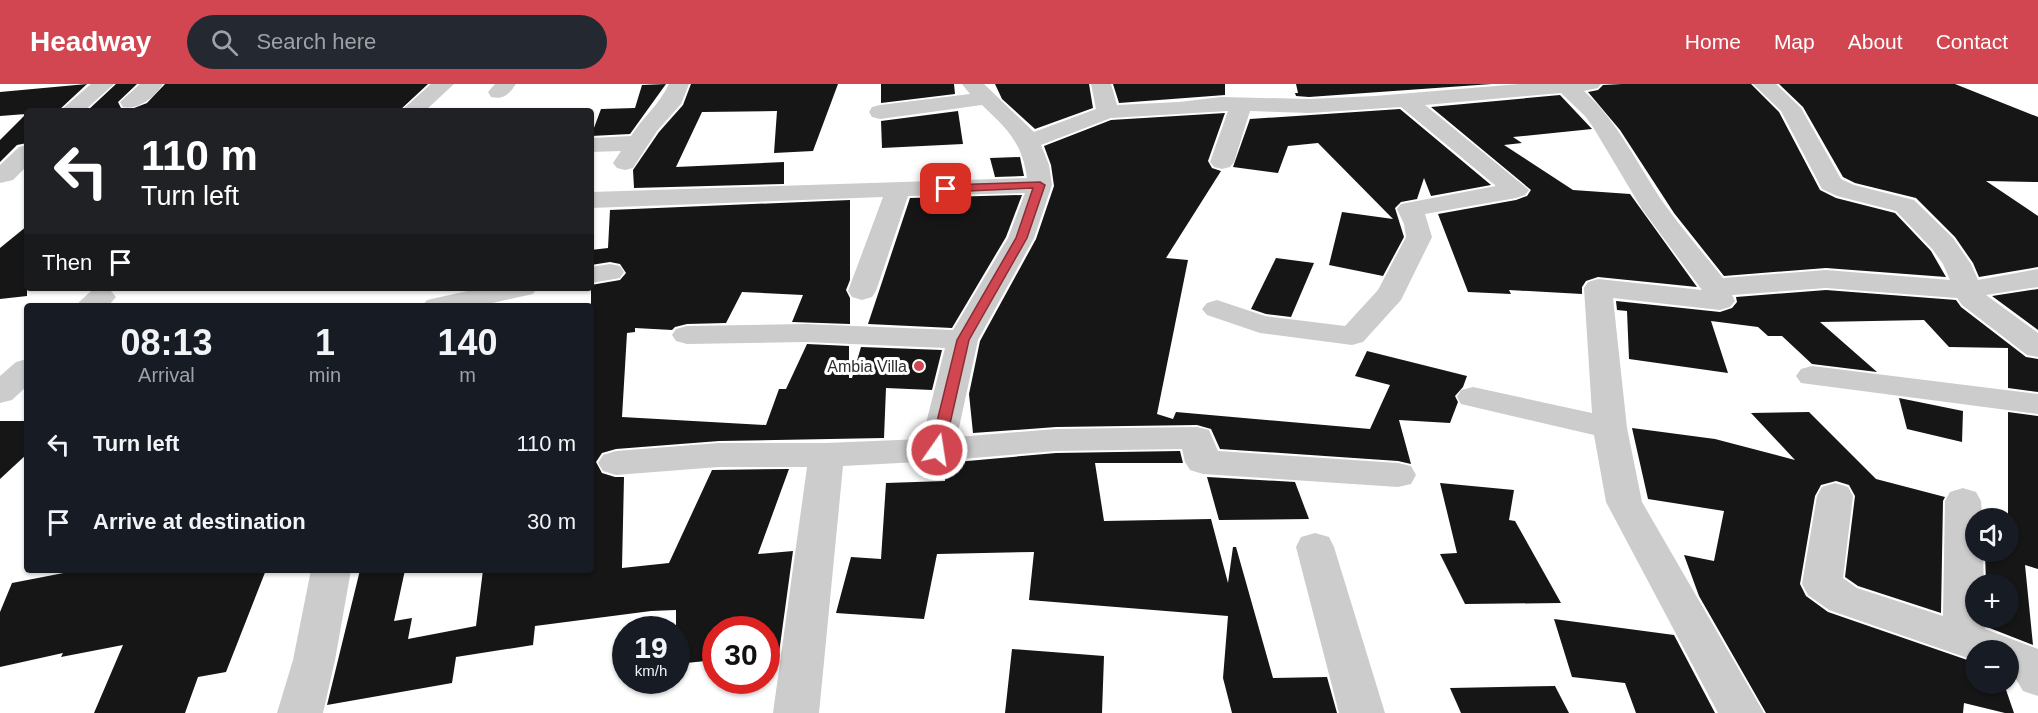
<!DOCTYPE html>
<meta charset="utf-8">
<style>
:root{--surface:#171b24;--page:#242831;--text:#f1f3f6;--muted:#9ea1a6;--accent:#d14650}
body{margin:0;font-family:Arial,sans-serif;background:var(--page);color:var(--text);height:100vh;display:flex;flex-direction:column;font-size:22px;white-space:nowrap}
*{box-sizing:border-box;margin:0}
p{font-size:20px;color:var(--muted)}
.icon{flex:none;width:33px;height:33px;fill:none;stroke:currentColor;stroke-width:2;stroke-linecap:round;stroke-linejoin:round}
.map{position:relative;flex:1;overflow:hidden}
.sheet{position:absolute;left:24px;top:219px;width:570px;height:270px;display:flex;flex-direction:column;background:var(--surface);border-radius:6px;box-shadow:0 2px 4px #0004}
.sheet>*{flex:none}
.banner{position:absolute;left:24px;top:24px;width:570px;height:183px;border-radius:6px;box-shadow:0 2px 4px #0004;background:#202124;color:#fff;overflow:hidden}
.controls{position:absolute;left:1965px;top:424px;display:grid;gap:12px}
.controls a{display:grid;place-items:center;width:54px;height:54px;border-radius:50%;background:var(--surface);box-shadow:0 2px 4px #0004;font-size:30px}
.speed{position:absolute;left:612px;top:532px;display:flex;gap:12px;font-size:30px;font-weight:700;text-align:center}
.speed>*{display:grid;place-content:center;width:78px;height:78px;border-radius:50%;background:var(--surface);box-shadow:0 2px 4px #0004;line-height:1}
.speed small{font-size:15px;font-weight:400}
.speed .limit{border:9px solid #d22;background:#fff;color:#111}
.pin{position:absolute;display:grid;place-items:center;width:51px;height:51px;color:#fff;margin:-26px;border-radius:12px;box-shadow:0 3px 9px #0006}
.me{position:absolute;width:66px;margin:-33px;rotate:13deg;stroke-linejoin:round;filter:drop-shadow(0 0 4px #0008)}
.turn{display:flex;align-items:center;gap:21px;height:126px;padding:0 18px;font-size:27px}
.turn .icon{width:78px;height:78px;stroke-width:2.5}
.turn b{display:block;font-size:42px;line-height:51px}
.then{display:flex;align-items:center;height:57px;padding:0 18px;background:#0003;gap:12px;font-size:22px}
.eta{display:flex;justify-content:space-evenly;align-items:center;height:102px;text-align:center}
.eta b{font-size:36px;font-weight:600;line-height:42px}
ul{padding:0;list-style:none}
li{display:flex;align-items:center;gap:18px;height:78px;padding:0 18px}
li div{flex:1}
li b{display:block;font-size:22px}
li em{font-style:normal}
header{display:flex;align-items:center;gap:36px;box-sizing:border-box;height:84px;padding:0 30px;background:var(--accent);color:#fff}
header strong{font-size:28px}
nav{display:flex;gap:33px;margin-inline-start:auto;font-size:21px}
.search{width:420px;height:54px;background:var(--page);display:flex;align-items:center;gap:15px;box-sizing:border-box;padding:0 21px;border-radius:33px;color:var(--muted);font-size:22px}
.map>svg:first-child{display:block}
</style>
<header>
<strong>Headway</strong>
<div class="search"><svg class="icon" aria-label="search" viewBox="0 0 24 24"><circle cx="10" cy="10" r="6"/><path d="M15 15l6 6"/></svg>Search here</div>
<nav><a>Home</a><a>Map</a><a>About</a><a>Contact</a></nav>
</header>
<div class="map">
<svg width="2038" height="629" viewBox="0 0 2038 629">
<rect width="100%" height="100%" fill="#fff"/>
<g fill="#161616">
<path d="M87 0 58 27H27V59L17 61 0 78V56L26 30 0 32V8Z"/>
<path d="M116 0H137L118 18 121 24 129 26 147 19 165 0H428L399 27H87Z"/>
<path d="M666 0 630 50 591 52 601 25 635 24 642 1Z"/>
<path d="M691 0H838L813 67 774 69 777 27 702 28 676 83 784 78V100L634 104 633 86 659 48 683 21Z"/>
<path d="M881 0H954L955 10 881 19Z"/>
<path d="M995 0H1089L1093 24 1035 45 1002 15Z"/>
<path d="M1113 0H1225V11L1119 19Z"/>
<path d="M1296 0H1492L1309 13 1296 12 1295 9H1298Z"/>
<path d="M1622 0H1751L1779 28 1820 106 1836 114 1895 129 1931 167 1946 193 1826 184 1724 192 1674 129 1620 46 1588 8 1598 6 1603 1Z"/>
<path d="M1779 0H1955L2038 33V98L1986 97 2038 132V183L1979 193 1973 179 1955 153 1916 114 1855 99 1843 93 1803 23Z"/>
<path d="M1560 11 1592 45 1513 53 1522 59 1504 61 1573 106 1630 110 1697 203 1598 193 1586 197 1582 203V210L1509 206 1511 210 1468 208 1438 130 1516 116 1527 112 1531 106 1431 23Z"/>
<path d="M1400 25 1491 101 1431 112 1424 94 1417 115 1401 118 1395 124 1404 153 1383 192 1329 181 1342 128 1393 135 1318 59 1288 62 1278 89 1233 83 1250 35Z"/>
<path d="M958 27 963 60 882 64 881 37Z"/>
<path d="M1225 29 1208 77 1212 84 1221 87 1166 174 1188 176 1157 330 1173 335 1176 328 1370 345 1390 301 1355 292 1367 267 1467 292 1463 303 1455 312 1458 318 1450 339 1399 336 1411 380 1398 377 1220 365 1211 345 1197 341 1056 343 973 349 969 310 980 257 1036 155 1054 102 1051 81 1044 62 1111 36Z"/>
<path d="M1020 73 1024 92 995 93 990 74Z"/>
<path d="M1022 111 1006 153 952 244 868 240 910 114Z"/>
<path d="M850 116V196L846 206 850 214V240L792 238 803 211 742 208 726 239 687 240 675 243 672 246 635 244V248L627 249 622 333 766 341 779 305H786L807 260 849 262V294H852L861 263 942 266 932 306 886 304 884 354 719 357 616 365 602 369 596 378 602 389 615 393H624L622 484 669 479 712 386 789 385 758 470 793 467 779 569 766 571V546H716V576L676 580V526L651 527 535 542 533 561 456 573 452 599 327 621 360 486H405L394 537 412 534 408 555 476 542 483 486H591V201L620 196 626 189 620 180 610 178 591 181V166L608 164 610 126Z"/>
<path d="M27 142V212L0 215V164Z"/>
<path d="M1276 174 1314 179 1291 233 1266 230 1251 225Z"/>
<path d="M2038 205V246L1992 212Z"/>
<path d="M1826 206 1956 216 1961 223 2026 273 2038 275V308L2008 304V264L1949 263 1924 236 1820 238 1877 288 1812 280 1782 252H1768L1758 243 1711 237 1728 289 1629 275 1627 227 1617 226 1616 217 1720 228 1732 224 1737 218 1736 213Z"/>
<path d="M1899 314 1963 327 1962 358 1907 345Z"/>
<path d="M1809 328 1876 395 1945 413 1943 417 1941 529 1858 502 1845 493 1855 412 1849 401 1836 397 1821 401 1815 412 1800 500 1806 512 1828 528 1976 579V600H2004L2014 629H2005L1964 619 1963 629H1766L1699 512 1684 471 1714 477 1724 427 1648 415 1632 344 1715 355 1795 376 1751 329Z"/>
<path d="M2008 328 2038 332V485L2025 481 2033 561 1987 543V534H2008V501H1986L1985 468 2008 469Z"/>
<path d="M0 337H27V370L0 395Z"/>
<path d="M1180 367 1183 379H1095L1104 437 1211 435 1228 499 1233 463H1236L1273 594 1327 593 1337 629H1232L1223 594 1228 532 1029 516 1034 468 937 470 924 535 836 529 851 473 881 475 886 399 945 397V379L1056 369Z"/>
<path d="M1207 393 1295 398 1309 435 1219 436Z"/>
<path d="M1440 399 1514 406 1509 436 1515 437 1561 519 1465 520 1440 470 1457 469Z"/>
<path d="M79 486H266L226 588 198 593 185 629H94L123 561 61 573 63 569 0 583V528L12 499Z"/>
<path d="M1554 535 1674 551 1715 629H1636L1625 599 1572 593Z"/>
<path d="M1012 565 1104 572 1102 629H1005Z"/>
<path d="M1555 602 1569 629H1461L1450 604Z"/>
</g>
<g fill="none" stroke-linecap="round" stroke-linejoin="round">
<g fill="#ccc" fill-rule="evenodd">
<path d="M91 0H114L84 27H60Z"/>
<path d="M140 0H163C155 13 139 26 123 23L120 18Z"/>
<path d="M431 0H454L425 27H401Z"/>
<path d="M495 0H516C509 10 504 16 491 13L488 8Z"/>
<path d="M669 0H689L681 20 657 47 633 84 625 86 617 84 613 79 621 67 591 68V54L631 52C643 33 659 21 669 0Z"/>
<path d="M962 0H984L1034 48 1096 25 1091 0H1111L1117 21 1179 18 1221 13 1309 15 1375 12 1519 0H1601L1598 4 1584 7C1619 39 1638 82 1665 121 1683 146 1704 170 1723 194L1826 186 1950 196 1943 180 1933 166 1896 127 1837 112 1822 105 1781 27 1753 0H1776L1801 24 1841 95 1854 101 1914 116 1953 154 1971 180 1978 196 2038 185V203L1986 211 2038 249V273L2027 271 1962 221 1957 214 1826 204 1732 211 1735 217 1730 223 1720 226 1613 214 1627 344 1642 418 1764 629H1718L1606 418 1594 351 1461 320 1457 313 1461 306 1473 303 1592 329 1584 204 1588 198 1598 195 1702 206 1642 125 1593 43 1585 32 1561 9 1425 21 1529 106 1525 111 1516 114 1425 130 1432 153 1401 216 1363 258 1352 261 1260 249 1207 231 1202 225 1207 219 1217 216 1265 232 1345 242 1378 206 1406 153 1404 140 1397 125 1401 120 1496 102 1401 23 1309 29 1250 27 1234 78 1230 83 1222 85 1214 83 1210 78 1228 27 1111 34 1041 61 1049 81 1052 101 1034 154 978 256 957 353 1056 345 1197 343 1209 346 1218 367 1398 379 1411 382 1416 391 1411 400 1398 403 1203 390 1190 386 1185 378 1182 365 1056 367 937 377 843 382 819 629H773L807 383H719L616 391 603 387 598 379 603 371 616 367 719 359H826L922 355 945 264 805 258 687 260 676 257 672 251 676 245 687 242 805 240 953 246 1008 154 1025 109 908 112 876 207 872 213 862 216 852 213 848 207 883 113 591 124V108L1027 94C1022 58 1007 45 982 21L880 35 872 33 869 28 872 23 880 21 970 10Z"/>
<path d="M27 61V82L13 96 0 99V81L19 63Z"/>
<path d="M610 180 620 182 624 188 620 194 591 199V183Z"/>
<path d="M101 204 111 207 116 213 108 222H75L91 207Z"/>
<path d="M481 204H537L533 210 479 222H422L427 216Z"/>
<path d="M27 275V302L12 316 0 319V292L16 278Z"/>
<path d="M1812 282 2038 310V330L1801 299 1796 292 1801 285Z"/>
<path d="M1835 399 1848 403 1853 412 1843 494 1857 504 1943 532 1945 417 1950 408 1963 404 1976 408 1981 417 1982 435H1976V468H1983L1984 501H1976V534H1985V545L2038 565V612L2023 607 2014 592 2008 590V567H1976V577L1829 526 1808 511 1802 500 1817 412 1822 403Z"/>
<path d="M1315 449 1329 453 1334 463 1385 629H1339L1296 463 1301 453Z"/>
<path d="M311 486H351L335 576 323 629H277L293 576Z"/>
</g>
</g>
<path fill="#d14650" stroke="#882e34" stroke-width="1.5" d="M1040 98 1045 101 1027 154 969 256 944 366 937 370 932 369 930 366 957 256 1016 154 1033 104 946 108 941 105 946 101Z"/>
<circle fill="#d14650" stroke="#fff" stroke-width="2" cx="919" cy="282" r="6"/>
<g text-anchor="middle" stroke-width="6" stroke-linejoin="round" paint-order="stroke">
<g font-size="16" fill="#2f2f2f" stroke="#fff" text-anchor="end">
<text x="907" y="288">Ambia Villa</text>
</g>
</g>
</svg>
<div class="controls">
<a><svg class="icon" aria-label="sound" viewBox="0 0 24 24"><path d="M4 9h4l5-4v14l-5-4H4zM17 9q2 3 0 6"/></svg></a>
<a>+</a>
<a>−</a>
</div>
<div class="speed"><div>19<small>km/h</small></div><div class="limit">30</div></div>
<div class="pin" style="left:946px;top:105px;background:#d93025"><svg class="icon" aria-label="arrive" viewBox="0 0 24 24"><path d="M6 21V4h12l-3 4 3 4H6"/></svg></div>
<svg class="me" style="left:937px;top:366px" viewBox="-20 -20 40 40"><circle r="17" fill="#d14650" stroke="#fff" stroke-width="3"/><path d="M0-11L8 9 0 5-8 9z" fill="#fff"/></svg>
<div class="banner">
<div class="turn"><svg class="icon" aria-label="left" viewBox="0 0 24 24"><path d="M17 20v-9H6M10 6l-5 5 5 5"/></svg><div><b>110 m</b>Turn left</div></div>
<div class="then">Then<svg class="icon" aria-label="arrive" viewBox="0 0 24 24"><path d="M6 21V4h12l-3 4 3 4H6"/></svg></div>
</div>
<section class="sheet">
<div class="eta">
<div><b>08:13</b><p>Arrival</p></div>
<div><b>1</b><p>min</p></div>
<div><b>140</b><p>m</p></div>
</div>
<ul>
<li><svg class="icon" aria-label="left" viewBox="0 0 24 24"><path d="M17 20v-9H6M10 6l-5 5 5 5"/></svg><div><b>Turn left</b></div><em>110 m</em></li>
<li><svg class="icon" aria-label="arrive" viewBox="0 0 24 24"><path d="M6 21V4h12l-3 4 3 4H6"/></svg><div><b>Arrive at destination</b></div><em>30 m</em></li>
</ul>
</section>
</div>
